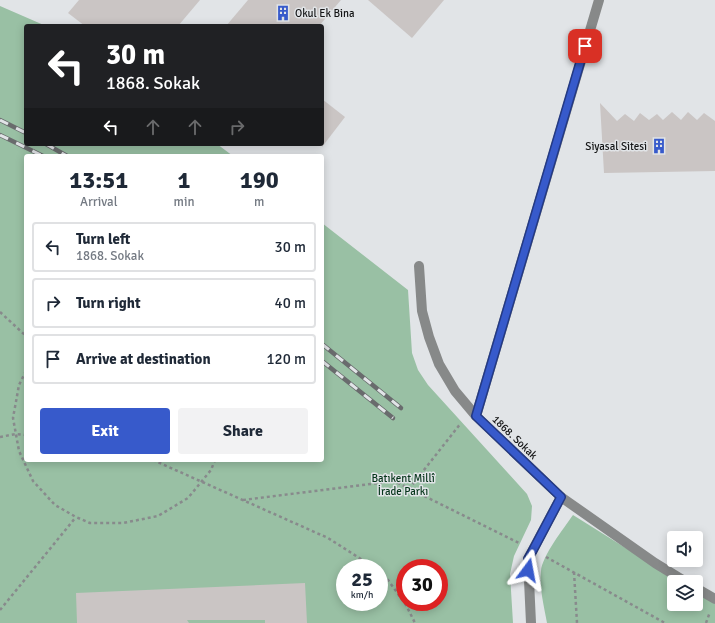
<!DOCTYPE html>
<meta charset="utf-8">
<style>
:root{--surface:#fff;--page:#f2f2f3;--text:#1f2937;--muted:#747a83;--line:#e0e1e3;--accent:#375acb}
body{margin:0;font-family:Signika,sans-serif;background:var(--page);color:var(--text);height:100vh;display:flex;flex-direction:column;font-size:15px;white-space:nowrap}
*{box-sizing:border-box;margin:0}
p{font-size:13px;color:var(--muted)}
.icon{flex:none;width:22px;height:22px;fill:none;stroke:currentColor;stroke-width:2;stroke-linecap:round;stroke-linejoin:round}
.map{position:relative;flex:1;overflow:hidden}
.side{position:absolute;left:24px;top:154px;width:300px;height:308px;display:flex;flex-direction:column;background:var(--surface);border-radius:4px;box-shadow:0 2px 10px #0003}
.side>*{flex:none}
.top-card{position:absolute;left:24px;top:24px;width:300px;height:122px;border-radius:4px;box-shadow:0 2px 10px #0003;background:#202124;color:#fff;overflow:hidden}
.fabs{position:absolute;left:667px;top:531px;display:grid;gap:8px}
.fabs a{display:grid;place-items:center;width:36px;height:36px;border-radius:4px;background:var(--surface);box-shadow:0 2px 10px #0003;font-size:20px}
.speed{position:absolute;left:336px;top:559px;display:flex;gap:8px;font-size:20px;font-weight:700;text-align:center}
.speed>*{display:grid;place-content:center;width:52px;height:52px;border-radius:50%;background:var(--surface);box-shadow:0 2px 10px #0003;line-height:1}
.speed small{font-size:10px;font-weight:400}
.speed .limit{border:6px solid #d22;background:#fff;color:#111}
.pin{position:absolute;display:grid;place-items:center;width:34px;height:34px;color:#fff;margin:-17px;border-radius:8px;box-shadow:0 2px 6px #0006}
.me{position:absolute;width:44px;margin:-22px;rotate:13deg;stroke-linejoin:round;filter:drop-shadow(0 0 3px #0008)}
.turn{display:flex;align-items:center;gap:14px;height:84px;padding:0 16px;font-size:18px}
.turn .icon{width:52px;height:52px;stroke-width:2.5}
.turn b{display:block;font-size:28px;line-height:34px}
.lanes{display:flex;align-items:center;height:38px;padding:0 16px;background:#0003;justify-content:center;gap:20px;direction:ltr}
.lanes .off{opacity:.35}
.eta{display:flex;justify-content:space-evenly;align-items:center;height:68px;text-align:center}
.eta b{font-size:24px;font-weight:700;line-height:28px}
.cta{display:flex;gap:8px;margin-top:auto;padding:8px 16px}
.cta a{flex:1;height:46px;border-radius:4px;background:var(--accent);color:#fff;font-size:16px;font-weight:700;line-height:46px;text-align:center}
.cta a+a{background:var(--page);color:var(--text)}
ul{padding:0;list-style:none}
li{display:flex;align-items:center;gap:12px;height:50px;margin:0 8px 6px;padding:0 8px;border:2px solid var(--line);border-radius:4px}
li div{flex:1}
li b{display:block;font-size:15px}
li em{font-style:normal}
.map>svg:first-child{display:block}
</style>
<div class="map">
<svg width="715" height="623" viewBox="0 0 715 623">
<rect width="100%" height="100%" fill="#e1e4e7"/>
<g fill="#99c0a4" fill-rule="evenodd">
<path d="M0 6 46 26H26V144H217L233 156H26V460H322V223L408 290 412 353 418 370 428 385 527 494 532 506 531 520 514 556 510 574 513 623H0ZM345 568H379V602H345ZM405 568H439V602H405Z"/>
<path d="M573 515 680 582H674V604H696V592L715 604V623H547C544 606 539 587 541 571 542 556 564 528 573 515Z"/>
</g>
<g fill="#cac5c4">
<path d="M79 0H200L178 26H85L68 13Z"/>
<path d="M248 0H341L319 26H226Z"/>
<path d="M368 0H444L412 38Z"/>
<path d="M322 99 345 117 322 147Z"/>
<path d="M600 103 617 121 625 114 634 121 640 113 649 120 657 114 663 120 672 112 681 120 688 112 697 120 704 113 715 121V171L604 173Z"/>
<path d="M305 583 307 623H265V620H187L189 623H77L76 593Z"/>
</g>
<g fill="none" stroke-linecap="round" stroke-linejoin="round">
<g stroke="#888a8c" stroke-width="2.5" stroke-dasharray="3 3" stroke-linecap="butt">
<path d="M0 312 26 336"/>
<path d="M26 371 19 385 13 418 19 451 33 481 55 505 76 517 90 523H123L158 516 188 498 211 470 215 460"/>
<path d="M0 437 16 434 26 435"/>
<path d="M153 460 328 538 375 568"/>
<path d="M409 489 461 423"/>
<path d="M243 500 394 481 519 543"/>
<path d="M546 557 665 623"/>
<path d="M379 571 383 573 406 605 415 623"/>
<path d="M574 572 577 623"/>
<path d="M0 610 76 517"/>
<path d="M706 623 710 612"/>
</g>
<g stroke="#878989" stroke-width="10">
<path d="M419 266 422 311 429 337 439 364 455 391 476 416 561 497 528 559 531 623"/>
<path d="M476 416 599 0"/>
<path d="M561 497 655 563 686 582"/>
<path d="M696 588 715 599"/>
</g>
<defs>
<g id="rail">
<path d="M0 120 26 133"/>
<path d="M0 135 43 156"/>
<path d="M46 144 67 156"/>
<path d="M322 344 401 408"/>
<path d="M322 361 393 418"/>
</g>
</defs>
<use href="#rail" stroke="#696b6d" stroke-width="4.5"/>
<use href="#rail" stroke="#e1e4e7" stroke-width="3" stroke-dasharray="9" stroke-linecap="butt"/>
</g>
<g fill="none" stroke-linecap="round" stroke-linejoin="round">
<defs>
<path id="route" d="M528 570V559L533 550 561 497 476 416 585 46"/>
</defs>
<use href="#route" stroke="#243a84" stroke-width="10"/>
<use href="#route" stroke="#375acb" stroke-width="7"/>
</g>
<defs>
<symbol id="building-bare" viewBox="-9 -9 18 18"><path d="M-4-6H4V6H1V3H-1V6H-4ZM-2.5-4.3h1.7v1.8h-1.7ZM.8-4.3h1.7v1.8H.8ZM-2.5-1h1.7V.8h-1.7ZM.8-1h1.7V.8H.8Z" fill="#375acb" stroke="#e1e4e7" stroke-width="2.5" paint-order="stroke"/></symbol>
</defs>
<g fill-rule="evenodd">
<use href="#building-bare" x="272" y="2" width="22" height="22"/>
<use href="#building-bare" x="648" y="135" width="22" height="22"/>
</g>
<g text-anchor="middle" stroke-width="3" stroke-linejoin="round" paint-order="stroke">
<g font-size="11" fill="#141516" stroke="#e1e4e7" text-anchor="start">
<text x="295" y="17">Okul Ek Bina</text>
<text x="647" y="150" text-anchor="end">Siyasal Sitesi</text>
</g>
<g font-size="11" fill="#141516" stroke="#e1e4e7">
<text transform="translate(515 437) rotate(44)" y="4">1868. Sokak</text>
</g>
<g font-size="11" fill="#06351b" stroke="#e1e4e7">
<text x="403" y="482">Batıkent Millî<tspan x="403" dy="13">İrade Parkı</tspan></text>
</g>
</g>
</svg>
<div class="fabs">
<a><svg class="icon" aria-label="sound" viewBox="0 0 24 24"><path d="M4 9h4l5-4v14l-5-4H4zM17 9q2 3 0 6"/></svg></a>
<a><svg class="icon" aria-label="layers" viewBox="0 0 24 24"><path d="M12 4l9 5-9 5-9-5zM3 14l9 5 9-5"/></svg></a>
</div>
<div class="speed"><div>25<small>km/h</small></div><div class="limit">30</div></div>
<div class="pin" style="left:585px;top:46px;background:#d93025"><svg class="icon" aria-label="arrive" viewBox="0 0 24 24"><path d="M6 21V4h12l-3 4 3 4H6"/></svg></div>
<svg class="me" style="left:528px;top:570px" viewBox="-20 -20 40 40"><path d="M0-17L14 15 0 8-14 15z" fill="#375acb" stroke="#fff" stroke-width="4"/></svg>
<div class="top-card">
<div class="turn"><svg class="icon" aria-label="left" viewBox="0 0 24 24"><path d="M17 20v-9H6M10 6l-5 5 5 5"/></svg><div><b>30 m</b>1868. Sokak</div></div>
<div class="lanes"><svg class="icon" aria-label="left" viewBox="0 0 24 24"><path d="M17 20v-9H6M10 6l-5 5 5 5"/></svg><svg class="icon off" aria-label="ahead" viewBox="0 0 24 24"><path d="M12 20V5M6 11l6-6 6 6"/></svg><svg class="icon off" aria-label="ahead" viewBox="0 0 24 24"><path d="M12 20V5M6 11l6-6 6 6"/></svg><svg class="icon off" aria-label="right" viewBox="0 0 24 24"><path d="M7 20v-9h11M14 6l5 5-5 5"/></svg></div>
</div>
<section class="side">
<div class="eta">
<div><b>13:51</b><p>Arrival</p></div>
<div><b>1</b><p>min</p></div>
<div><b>190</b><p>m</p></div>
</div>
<ul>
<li><svg class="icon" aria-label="left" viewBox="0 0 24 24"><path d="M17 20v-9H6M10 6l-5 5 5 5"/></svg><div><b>Turn left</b><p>1868. Sokak</p></div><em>30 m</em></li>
<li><svg class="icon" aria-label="right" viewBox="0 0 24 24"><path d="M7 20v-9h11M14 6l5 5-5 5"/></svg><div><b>Turn right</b></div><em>40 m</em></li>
<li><svg class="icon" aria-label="arrive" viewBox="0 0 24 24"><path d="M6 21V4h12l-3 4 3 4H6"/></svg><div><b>Arrive at destination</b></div><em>120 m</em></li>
</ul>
<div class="cta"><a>Exit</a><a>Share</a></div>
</section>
</div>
